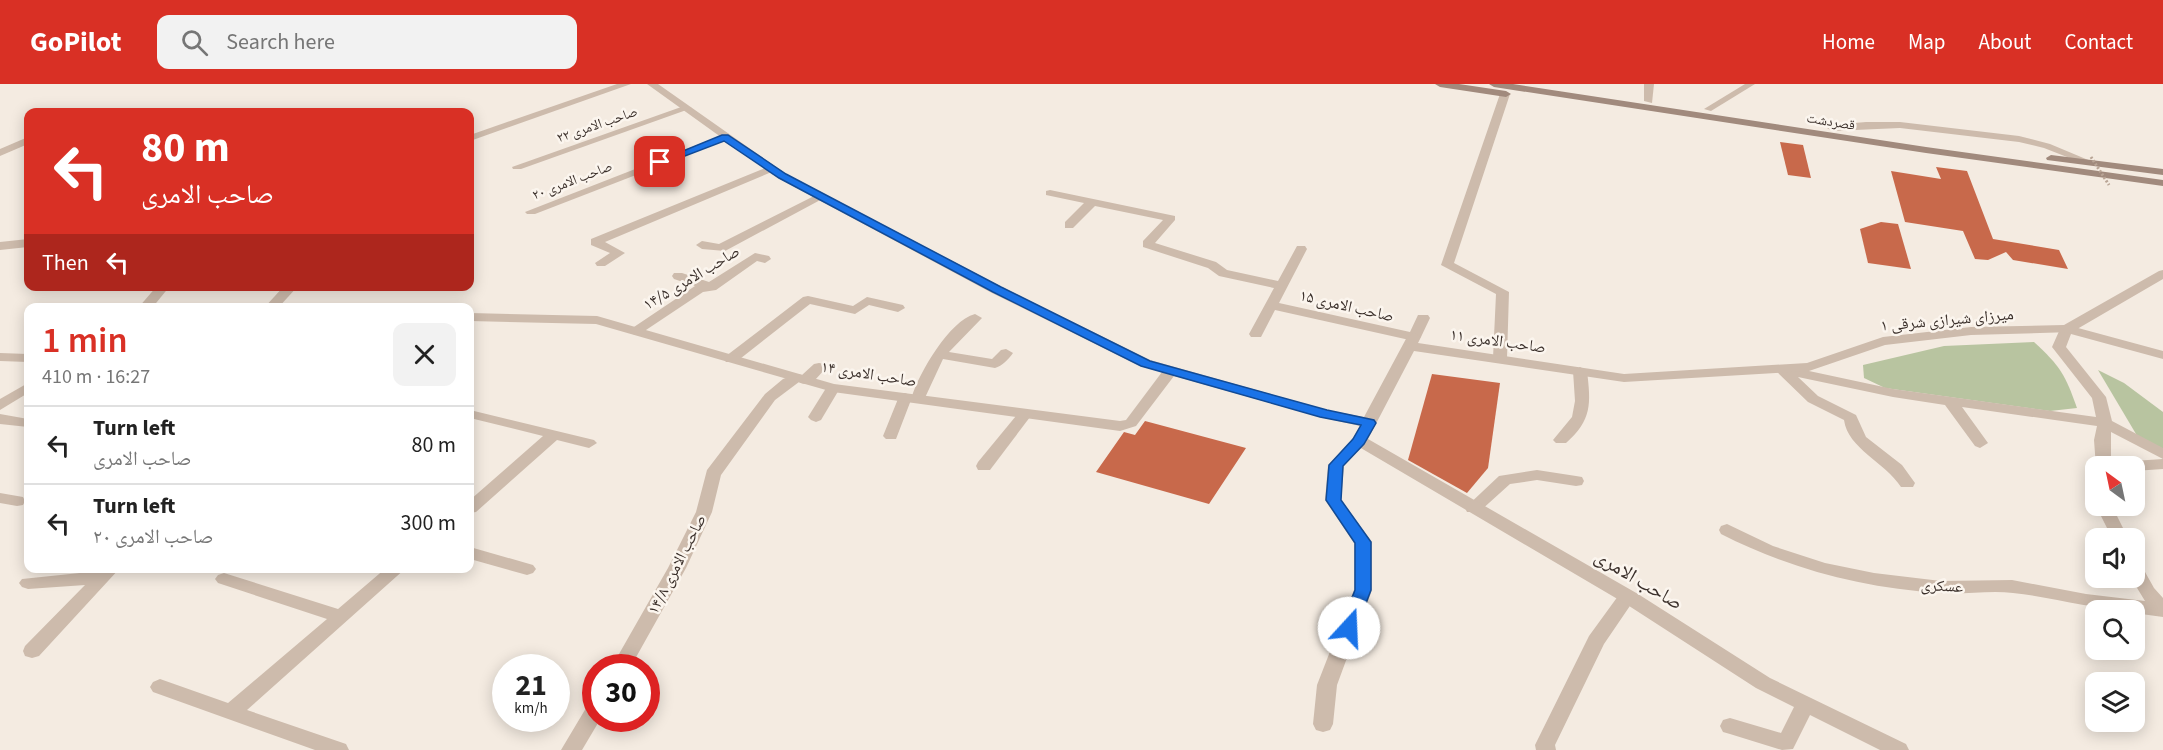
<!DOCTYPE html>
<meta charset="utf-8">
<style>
:root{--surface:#fff;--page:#f2f2f2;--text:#222;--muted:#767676;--line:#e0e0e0;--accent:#d93025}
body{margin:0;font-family:"Source Sans 3","Noto Naskh Arabic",sans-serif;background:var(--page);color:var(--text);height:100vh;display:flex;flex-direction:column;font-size:22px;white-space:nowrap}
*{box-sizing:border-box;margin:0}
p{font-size:20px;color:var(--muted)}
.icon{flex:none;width:33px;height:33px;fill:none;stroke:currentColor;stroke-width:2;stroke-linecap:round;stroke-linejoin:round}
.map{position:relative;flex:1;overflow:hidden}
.sheet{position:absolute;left:24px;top:219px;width:450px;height:270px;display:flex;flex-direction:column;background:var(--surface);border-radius:12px;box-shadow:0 3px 15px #0003}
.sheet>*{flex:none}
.banner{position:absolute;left:24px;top:24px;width:450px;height:183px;border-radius:12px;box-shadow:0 3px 15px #0003;background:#d93025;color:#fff;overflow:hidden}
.needle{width:39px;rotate:327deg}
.fabs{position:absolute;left:2085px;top:372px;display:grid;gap:12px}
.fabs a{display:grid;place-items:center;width:60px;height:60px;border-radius:12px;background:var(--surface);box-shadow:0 3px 15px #0003;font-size:30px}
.speed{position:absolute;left:492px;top:570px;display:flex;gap:12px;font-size:30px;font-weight:700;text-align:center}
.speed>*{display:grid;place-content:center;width:78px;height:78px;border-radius:50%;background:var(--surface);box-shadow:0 3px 15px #0003;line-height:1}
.speed small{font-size:15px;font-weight:400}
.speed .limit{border:9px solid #d22;background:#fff;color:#111}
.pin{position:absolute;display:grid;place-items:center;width:51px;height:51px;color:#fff;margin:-26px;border-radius:12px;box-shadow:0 3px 9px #0006}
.me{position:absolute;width:66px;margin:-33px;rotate:20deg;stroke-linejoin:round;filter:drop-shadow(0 0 4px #0008)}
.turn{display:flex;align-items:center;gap:21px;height:126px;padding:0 18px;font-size:27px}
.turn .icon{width:78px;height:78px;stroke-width:2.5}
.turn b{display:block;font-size:42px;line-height:51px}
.then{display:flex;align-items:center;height:57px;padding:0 18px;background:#0003;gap:12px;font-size:22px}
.round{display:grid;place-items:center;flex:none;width:63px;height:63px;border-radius:12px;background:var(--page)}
.headline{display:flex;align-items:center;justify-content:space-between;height:102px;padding:0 18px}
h1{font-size:36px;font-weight:600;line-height:45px;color:var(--accent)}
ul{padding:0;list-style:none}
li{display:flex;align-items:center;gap:18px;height:78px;padding:0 18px;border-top:2px solid var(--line)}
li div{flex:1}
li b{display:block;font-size:22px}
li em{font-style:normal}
header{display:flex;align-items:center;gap:36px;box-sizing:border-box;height:84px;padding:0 30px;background:var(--accent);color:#fff}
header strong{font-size:28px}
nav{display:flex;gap:33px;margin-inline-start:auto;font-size:21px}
.search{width:420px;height:54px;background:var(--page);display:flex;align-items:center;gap:15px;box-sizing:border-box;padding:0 21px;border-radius:12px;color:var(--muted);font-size:22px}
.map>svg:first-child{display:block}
</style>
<header>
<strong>GoPilot</strong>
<div class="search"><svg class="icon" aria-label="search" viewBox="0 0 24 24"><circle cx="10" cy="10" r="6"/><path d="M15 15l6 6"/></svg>Search here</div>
<nav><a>Home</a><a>Map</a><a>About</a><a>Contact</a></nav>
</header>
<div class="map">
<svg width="2163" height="666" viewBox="0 0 2163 666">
<rect width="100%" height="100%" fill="#f4ebe1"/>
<g fill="#b8c4a0">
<path d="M2034 258C2060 282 2065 290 2077 324L2050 327 1885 304 1864 294 1863 281 1944 262Z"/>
<path d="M2098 286 2124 299 2163 328V366L2139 355Z"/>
</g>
<g fill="#c8694b">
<path d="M1780 58 1803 61 1811 94 1788 91Z"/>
<path d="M1936 83 1967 87 1993 155 2059 166 2068 185 2013 176 2006 168 1988 176 1975 175 1963 147 1905 138 1891 87 1941 95Z"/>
<path d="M1881 138 1898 140 1911 185 1868 179 1860 145Z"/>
<path d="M1432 290 1500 299 1488 384 1467 409 1408 376Z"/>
<path d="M1145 337 1246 364 1209 420 1096 388 1124 348 1135 351Z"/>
</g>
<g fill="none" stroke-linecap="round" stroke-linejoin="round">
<g fill="#cdbbac" fill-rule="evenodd">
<path d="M1745 0H1755L1711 27 1704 25Z"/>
<path d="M1866 38H1900L2019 52 2050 60 2093 78 2085 80 2044 64 2019 58 1900 44 1832 47 1827 44 1832 41Z"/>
</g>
<path fill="#cdbbac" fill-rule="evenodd" d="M1505 7 1510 10 1454 179 1509 208 1507 274 1500 278 1493 274 1496 210 1441 181 1500 10Z"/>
<g fill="#cdbbac" fill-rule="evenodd">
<path d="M617 0H631L470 57V51Z"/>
<path d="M1644 0H1654L1652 19 1644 17Z"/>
<path d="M684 22 692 24 521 85H513L512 83Z"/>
<path d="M725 50 729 51V55L535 130H527L525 128Z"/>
<path d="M28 53V60L0 72V65Z"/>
<path d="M770 82 774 83V87L605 158 625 169 605 182H597L595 179 610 169 591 161V155Z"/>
<path d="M1050 106 1175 132V136L1155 159 1216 178 1227 186 1278 197 1297 162H1305L1307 165 1279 219 1410 248 1418 231H1428L1430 234 1421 253 1414 257 1275 226 1261 253H1251L1249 250 1274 204 1219 192 1208 184 1143 163V157L1163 136 1095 122 1073 144H1065V138L1084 119 1046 111V107Z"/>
<path d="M820 109 824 110V114L725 167 702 165 696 161 702 157 719 160Z"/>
<path d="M755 169 769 172 771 175 765 179 757 177 716 206 703 208 640 250 635 251 628 247 695 202 674 195 672 192 674 189H682L709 198Z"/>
<path d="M284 202H298L278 224H264Z"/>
<path d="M808 212 853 222 867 213 903 221 905 224 898 228 869 221 855 230 810 220 736 278H726L724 275 726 272 803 213Z"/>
<path d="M975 230 982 234 949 268 992 275 1001 266 1006 265 1013 269C1009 275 1002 282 995 284L943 275 923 318 918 319 911 316 896 355H886L883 352 900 310 905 309 912 312C920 288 949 237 975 230Z"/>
<path d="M2067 241 2163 267V275L2071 250 2066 263 2106 313 2112 337 2163 364V375L2111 348V382L2096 383 2094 356 2097 342 1962 323 1988 359 1980 364 1975 362 1945 321 1893 313 1798 293 1818 312 1856 331 1866 353 1902 381 1915 399 1913 403H1901C1885 378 1848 365 1844 336L1808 318 1774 285 1781 281 1893 305 2096 333 2092 314 2052 263 2060 245Z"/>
<path d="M0 269 28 270V278L0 277Z"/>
<path d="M819 279 824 280 826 283C819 292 810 305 799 298L775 316 721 391 712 428 686 484 630 584H611L668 484 696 428 707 386 765 310 783 295 797 290 802 291 814 280Z"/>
<path d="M1580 283 1587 287C1591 320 1592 336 1566 359H1556L1553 356 1572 333 1575 317 1573 287Z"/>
<path d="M28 299V309L0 326V315Z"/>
<path d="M833 300 840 304 821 336 816 338 811 336 808 333 828 301Z"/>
<path d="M470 326 594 356 597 359 589 364 557 356 476 428 470 429V416L543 352 470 334Z"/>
<path d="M1025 326 1030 327 1032 330 1030 333 990 386H978L976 382 978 378 1020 327Z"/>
<path d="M0 330 28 335V343L0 340Z"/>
<path d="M1359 352 1367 357 1344 382 1341 416 1372 458V506L1337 601 1333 640 1330 646 1323 648 1316 646 1313 640 1317 601 1354 506V459L1325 416 1328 381 1354 354Z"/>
<path d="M2163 375V385L2134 387V382H2125L2133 377Z"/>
<path d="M1537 386 1576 392 1582 393 1584 397 1582 401 1576 402 1537 396 1510 400 1479 428H1467L1465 424 1499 392Z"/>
<path d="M0 409 23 413 25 417 23 421 17 422 0 419Z"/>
<path d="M2096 422H2112L2128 454H2112Z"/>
<path d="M1727 440 1773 462 1825 479 1874 489 1941 497 2012 496 2086 510 2145 517 2131 494H2134V477L2140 479 2154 504 2163 514V533L2134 529V526C2091 526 2055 513 2013 509 1989 506 1964 511 1940 509 1862 504 1790 485 1721 450L1719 446 1721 442Z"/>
<path d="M470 463 533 481 536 485 533 489 527 491 470 475Z"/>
<path d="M101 484H120L39 572 32 574 25 572 23 567 25 562 85 501 28 505 22 503 19 499 22 495 99 487Z"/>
<path d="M386 484H406L247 626 346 660 349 666H315L153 608 150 603 153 598 160 595 228 619 327 535 218 499 215 495 218 491 224 489 338 525Z"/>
<path d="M1627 507 1633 508 1636 513 1604 560 1555 661 1556 666H1536L1535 661 1589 552 1621 508Z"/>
<path d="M1805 613 1812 615 1815 621 1793 665 1782 666 1730 650 1723 648 1720 642 1723 636 1730 634 1781 649 1798 615Z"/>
<path d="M596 617V634H601L582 666H561L589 619Z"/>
</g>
<g fill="#cdbbac" fill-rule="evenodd">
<path d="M647 0H658L786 90 1002 203 1150 276 1327 326 1364 333 1407 253 1414 249 1421 253 1418 259 1624 290 1807 279 1883 253 1971 243 2064 241 2159 187 2163 186V195L2072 248 1971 251 1885 261 1809 287 1624 298 1414 267 1368 355 1638 510 1770 594 1906 660 1909 666H1880L1756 604 1626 520 1354 360 1351 357 1360 342 1320 333 1174 292 1136 342 1120 347 833 308 596 240 470 237V229L597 232 834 300 1120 337 1126 336 1162 288 1140 282 992 209 778 94Z"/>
<path d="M28 155V163L0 166V158Z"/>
<path d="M157 202H170L152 224H138Z"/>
</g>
<g fill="#a18a7d" fill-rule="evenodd">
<path d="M1435 0H1459L1506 7 1511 10 1506 13 1440 3Z"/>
<path d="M1489 0H1513L1926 63 2163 96V102L1926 69 1494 3Z"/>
<path d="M2051 71 2163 85V91L2047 76 2046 74Z"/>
</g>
<path stroke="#b9a596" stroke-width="3" stroke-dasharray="2 2" stroke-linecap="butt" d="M2091 73 2109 101"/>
</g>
<path fill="#1a73e8" stroke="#114b97" stroke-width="1.5" d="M722 51H728L786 90 1001 203 1150 277 1327 326 1374 336 1376 339 1364 360 1343 382 1341 416 1371 458V506L1355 548 1349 550 1343 548 1340 544 1355 506V459L1326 416 1329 381 1353 355 1361 341 1320 333 1141 282 993 208 779 94 724 57 664 80 656 78Z"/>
<g text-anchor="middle" stroke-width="5" stroke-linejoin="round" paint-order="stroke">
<g font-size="14" fill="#3b302b" stroke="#fbf5ee">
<text transform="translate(1831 37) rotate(9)" y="5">قصردشت</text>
<text transform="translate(597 40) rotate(-19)" y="5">۲۲ صاحب الامری</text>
<text transform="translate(572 96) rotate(-21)" y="5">۲۰ صاحب الامری</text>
</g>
<g font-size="16" fill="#3b302b" stroke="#fbf5ee">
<text transform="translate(691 193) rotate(-31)" y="6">۱۴/۵ صاحب الامری</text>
<text transform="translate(1347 221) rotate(13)" y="6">۱۵ صاحب الامری</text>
<text transform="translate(1947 235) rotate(-5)" y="6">۱ میرزای شیرازی شرقی</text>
<text transform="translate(1498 256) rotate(8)" y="6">۱۱ صاحب الامری</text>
<text transform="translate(869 289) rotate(9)" y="6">۱۴ صاحب الامری</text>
<text transform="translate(676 480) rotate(-63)" y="6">صاحب الامری ۱۴/۸</text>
<text transform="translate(1942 501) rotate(3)" y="6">عسکری</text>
</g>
<g font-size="20" fill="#3b302b" stroke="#fbf5ee">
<text transform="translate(1639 495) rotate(31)" y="7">صاحب الامری</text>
</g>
</g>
</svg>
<div class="fabs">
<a><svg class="needle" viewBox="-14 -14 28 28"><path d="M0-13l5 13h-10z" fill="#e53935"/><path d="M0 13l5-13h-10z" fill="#767676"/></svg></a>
<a><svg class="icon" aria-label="sound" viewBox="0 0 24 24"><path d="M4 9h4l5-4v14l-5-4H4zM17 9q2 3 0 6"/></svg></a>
<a><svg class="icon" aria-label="search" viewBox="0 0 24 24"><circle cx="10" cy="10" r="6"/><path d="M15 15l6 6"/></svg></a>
<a><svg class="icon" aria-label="layers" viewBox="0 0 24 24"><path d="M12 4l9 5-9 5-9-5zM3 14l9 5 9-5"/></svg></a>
</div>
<div class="speed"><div>21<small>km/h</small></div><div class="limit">30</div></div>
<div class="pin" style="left:660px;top:78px;background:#d93025"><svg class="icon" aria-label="arrive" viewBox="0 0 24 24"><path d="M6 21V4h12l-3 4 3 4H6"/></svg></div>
<svg class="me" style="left:1349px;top:544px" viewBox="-20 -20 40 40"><circle r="19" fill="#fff"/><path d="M0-13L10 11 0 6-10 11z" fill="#1a73e8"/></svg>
<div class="banner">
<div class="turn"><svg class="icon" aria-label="left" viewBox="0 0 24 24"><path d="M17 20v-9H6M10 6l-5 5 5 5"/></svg><div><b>80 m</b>صاحب الامری</div></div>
<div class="then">Then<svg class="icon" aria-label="left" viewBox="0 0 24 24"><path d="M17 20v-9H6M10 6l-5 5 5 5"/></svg></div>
</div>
<section class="sheet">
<div class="headline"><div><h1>1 min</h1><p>410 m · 16:27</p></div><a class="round"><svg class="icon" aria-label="close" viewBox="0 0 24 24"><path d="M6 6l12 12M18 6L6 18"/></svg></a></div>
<ul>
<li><svg class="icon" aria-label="left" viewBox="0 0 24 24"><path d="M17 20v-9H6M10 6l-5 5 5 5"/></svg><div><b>Turn left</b><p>صاحب الامری</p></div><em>80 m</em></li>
<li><svg class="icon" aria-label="left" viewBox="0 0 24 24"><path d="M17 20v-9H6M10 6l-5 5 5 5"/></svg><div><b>Turn left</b><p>۲۰ صاحب الامری</p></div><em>300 m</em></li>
</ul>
</section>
</div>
